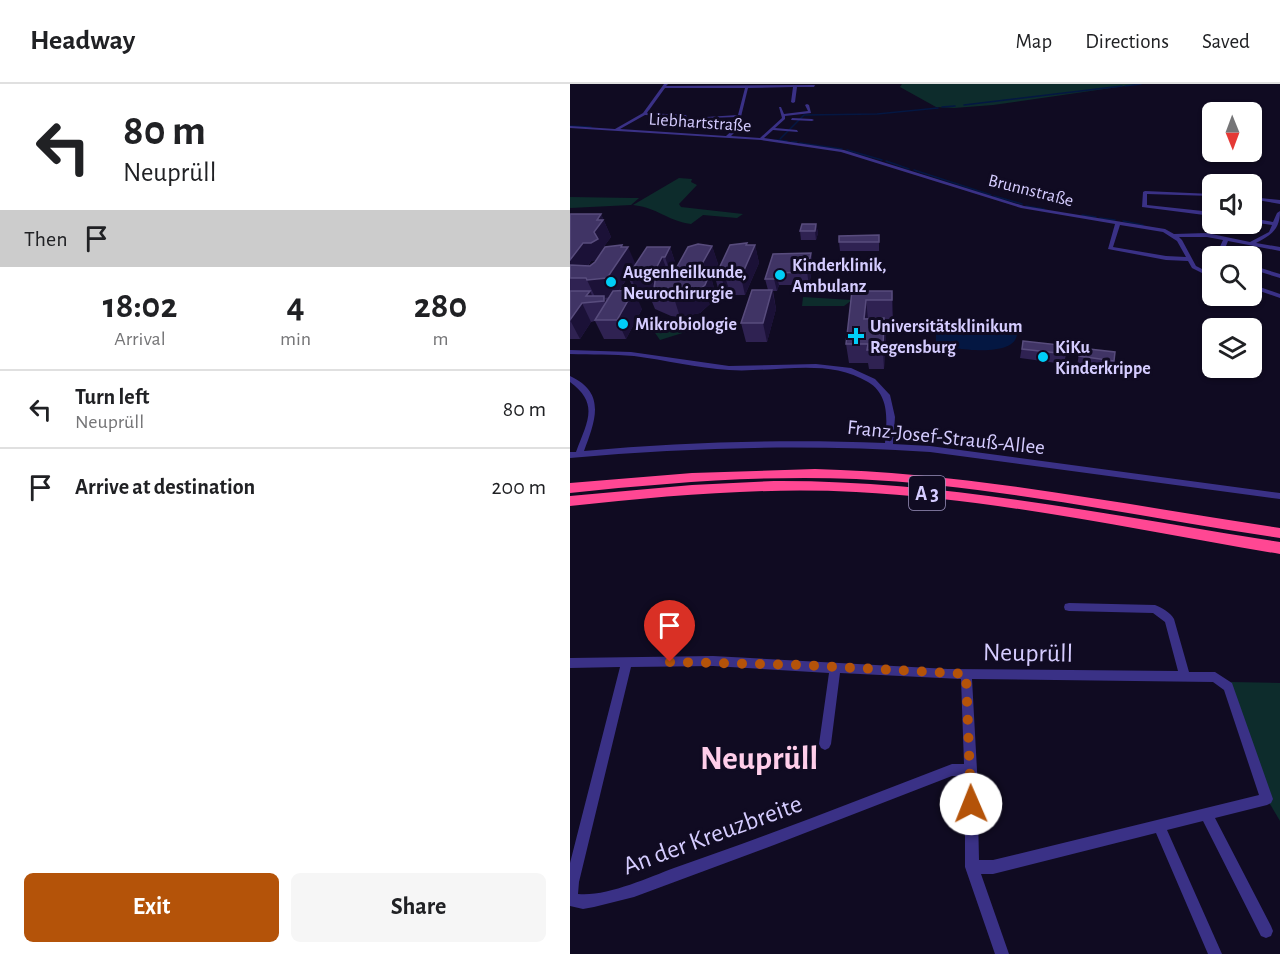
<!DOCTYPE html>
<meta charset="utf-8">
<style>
:root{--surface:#fff;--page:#f6f6f6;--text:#202124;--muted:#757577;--line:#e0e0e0;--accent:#b45309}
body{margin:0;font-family:"Alegreya Sans",sans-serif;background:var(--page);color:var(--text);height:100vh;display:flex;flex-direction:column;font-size:22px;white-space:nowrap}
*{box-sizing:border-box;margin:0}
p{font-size:20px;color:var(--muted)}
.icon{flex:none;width:33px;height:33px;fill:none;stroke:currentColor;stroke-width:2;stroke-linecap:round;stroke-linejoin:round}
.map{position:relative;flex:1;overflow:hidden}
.sheet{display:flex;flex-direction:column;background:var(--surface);width:570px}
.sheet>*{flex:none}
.top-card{background:#fff;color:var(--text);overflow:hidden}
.needle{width:39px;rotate:179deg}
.buttons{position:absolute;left:632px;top:18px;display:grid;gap:12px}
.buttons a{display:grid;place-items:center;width:60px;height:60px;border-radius:9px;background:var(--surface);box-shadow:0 2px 4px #0004;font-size:30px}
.pin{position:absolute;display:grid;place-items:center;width:51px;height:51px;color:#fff;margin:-62px -26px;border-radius:50% 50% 50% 0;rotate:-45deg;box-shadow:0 0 6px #0007}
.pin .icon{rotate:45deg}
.me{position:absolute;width:66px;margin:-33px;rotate:359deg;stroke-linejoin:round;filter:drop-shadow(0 0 4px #0008)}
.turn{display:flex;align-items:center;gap:21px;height:126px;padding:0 24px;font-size:27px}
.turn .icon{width:78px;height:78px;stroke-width:2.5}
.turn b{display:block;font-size:42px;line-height:51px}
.then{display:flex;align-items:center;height:57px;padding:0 24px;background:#0003;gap:12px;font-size:22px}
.eta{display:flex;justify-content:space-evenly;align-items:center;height:102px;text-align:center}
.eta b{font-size:36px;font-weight:600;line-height:42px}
.button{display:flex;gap:12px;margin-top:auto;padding:12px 24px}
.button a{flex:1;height:69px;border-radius:9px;background:var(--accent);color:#fff;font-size:24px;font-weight:600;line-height:69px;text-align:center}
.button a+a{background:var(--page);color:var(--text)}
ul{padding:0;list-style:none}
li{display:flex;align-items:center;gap:18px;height:78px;padding:0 24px;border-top:2px solid var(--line)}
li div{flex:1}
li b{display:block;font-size:22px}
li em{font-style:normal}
header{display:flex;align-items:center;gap:36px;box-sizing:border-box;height:84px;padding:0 30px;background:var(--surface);border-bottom:2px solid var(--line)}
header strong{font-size:28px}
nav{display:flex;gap:33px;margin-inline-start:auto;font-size:21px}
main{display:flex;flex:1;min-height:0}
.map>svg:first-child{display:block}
</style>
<header>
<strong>Headway</strong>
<nav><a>Map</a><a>Directions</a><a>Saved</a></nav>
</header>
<main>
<section class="sheet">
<div class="top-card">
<div class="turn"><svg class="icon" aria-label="left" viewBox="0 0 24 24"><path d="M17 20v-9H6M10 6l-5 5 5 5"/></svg><div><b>80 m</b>Neuprüll</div></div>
<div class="then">Then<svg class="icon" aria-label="arrive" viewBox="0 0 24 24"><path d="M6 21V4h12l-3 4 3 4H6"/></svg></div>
</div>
<div class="eta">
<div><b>18:02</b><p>Arrival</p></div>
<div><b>4</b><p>min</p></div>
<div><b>280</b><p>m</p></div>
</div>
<ul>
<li><svg class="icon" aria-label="left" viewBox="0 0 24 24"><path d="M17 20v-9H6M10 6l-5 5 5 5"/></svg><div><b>Turn left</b><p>Neuprüll</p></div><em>80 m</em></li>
<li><svg class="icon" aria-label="arrive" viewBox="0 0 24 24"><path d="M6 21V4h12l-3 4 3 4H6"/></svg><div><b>Arrive at destination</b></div><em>200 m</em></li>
</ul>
<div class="button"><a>Exit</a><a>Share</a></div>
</section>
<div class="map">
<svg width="710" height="870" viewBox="0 0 710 870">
<rect width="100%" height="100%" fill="#100b22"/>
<g fill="#0d2c2c">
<path d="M332 0H569L423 21 384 24 366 23 330 3Z"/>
<path d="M109 94 122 95 121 98 127 101 109 120 111 123 173 130 167 134 133 131 121 140C95 136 89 124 63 121Z"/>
<path d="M0 113 63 114H69L61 121 0 124Z"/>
<path d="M233 213 282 216 274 222H232Z"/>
<path d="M80 232 93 242 122 246 90 256 81 243Z"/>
<path d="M661 598 710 599V737L697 715Z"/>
</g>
<path fill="#041742" d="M375 243 441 244 447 247C450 276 382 265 366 260V250Z"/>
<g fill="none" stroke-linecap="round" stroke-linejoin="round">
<g stroke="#041742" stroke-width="1.5">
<path d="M555 2 571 0"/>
<path d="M394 21 552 2"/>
<path d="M372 23 385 22"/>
<path d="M0 42 21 43"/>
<path d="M210 55 234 31 307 30 368 24"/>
<path d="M206 56 217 57"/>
<path d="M221 58H227"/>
<path d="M230 59 272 65"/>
<path d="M277 66 312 76"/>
<path d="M316 77 339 85"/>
<path d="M344 86 421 111"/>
<path d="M424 112 452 120"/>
<path d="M456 122 474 125"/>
<path d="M512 131 526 133"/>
<path d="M530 134 545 136"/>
<path d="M553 137 573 141"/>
</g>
<g fill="#3a3186" fill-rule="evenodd">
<path d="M94 0H98L96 2 245 1 244 3H227L225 18 223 19 221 18 223 3 178 4 168 45 161 52 190 54 212 34 209 23H211L214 30 238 27 235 21 237 20 239 21 241 29 215 32V35L205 44 227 46 228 48 203 46 194 54 274 66 454 122 595 145 604 150 637 149 680 158 699 148 702 141 681 138V134L703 138 707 129 710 127C710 146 701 151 686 159L710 163V167L658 157 654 167 658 172H652L648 167 653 156 637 153H609L612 156 626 182 642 190V194L622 184 618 177 596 176 538 165 545 140 451 124 271 68 191 56 0 44V42L45 45 73 29ZM95 4H175L168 31 136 33 138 34 167 33 164 45 156 52 50 45 75 31 117 33 116 31 77 29ZM550 141 593 148 607 157 616 173 596 172 543 163Z"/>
<path d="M222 34 242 35 244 36 242 37 221 36Z"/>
<path d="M575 107 642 110V112L577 110V121L642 128V132L572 123 573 108Z"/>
<path d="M681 113 710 116V120L681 115Z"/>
<path d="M681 181 710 190V194L681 185Z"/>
<path d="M681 200 710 210V214L681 204Z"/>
<path d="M0 266 61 268 159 282 246 280 281 284 305 295 320 311 325 333 323 360 360 362 710 409V415L360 368C240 360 120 363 0 374V368H6C17 338 30 320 0 298V292C37 309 25 337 14 367 115 358 215 355 315 359 317 337 320 311 298 298 257 273 204 289 159 286 127 284 95 276 64 272 43 270 21 271 0 270Z"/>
<path d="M499 519 585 521C591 523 601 529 604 535L619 588H645L662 599 703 715 701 719 697 721 645 734 701 842 703 847 701 852 696 854 691 852 633 737 597 746 652 870H638L586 749 423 790H411L439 870H425L395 783V692H382L204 761 64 813 24 823 13 825 0 822V779L50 583 0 584V574L143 572 378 585 608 587 595 538 583 529 499 527 495 526 494 523 495 520ZM143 582 259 589 249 660 251 664 255 666 259 664 261 660 270 589 391 595 394 680H382C290 715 198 752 104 784 77 794 36 813 8 810L9 798 61 583ZM402 595 643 598 654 606 689 711 423 776H409L407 686Z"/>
</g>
<g fill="#ff4793" fill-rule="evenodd">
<path d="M245 385C402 389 555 421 710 444V454C569 433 429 402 286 395 191 391 95 399 0 409V399L122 389Z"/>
<path d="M204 397C375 396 542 432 710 458V470C570 447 429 415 286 408 191 403 95 412 0 422V412L122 401Z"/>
</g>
</g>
<g fill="#2f2252" fill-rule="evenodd">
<path d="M0 130H31L41 153 32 165 33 167 52 161 66 181 100 163 106 181 102 190 142 162 148 180 141 193 145 208 141 219 130 229 110 233 101 232 85 225 80 213 69 214 66 210 58 193 49 207 72 225 56 255H34L25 237 21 238 10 255H0ZM21 177H26L18 182Z"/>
<path d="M246 140 248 149 246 156H231L230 147Z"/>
<path d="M309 151V167H270L269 158Z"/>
<path d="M177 161H185L189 179 175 211H161L157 214 150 212 145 193Z"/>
<path d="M241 169 243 181 239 201H209L207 207H203L206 225 197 258H176L171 239 198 206 195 195Z"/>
<path d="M282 207H322L323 235H314L316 253 314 285H299L298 279H279L276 260Z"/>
<path d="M453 257 496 270 494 280 450 274Z"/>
<path d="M510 264 544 277 541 287 507 282Z"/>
</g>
<g fill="#1b1137">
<path d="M31 130 41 153 32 165 35 173 30 177H21L9 194 0 187V176L13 159 24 148 27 136Z"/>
<path d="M246 140 248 149 246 156 245 147Z"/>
<path d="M177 159 180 172 185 161 189 179 175 211 171 193Z"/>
<path d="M52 161 55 168 58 163 66 181 45 212 35 214 43 231V236L34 217 26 215 17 196Z"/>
<path d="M142 162 148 180 141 193 145 208 141 219 130 229 110 233 104 214Z"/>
<path d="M100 163 106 181 101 191 95 173Z"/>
<path d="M241 169 243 181 239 201 237 188Z"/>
<path d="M92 173 99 191 85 205 81 194Z"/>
<path d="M206 189 209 201 207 207 204 195Z"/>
<path d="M155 193 161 211 157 214 152 195Z"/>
<path d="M81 194 86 210 78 206 80 213 69 214 62 196Z"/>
<path d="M64 206 72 225 56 255 47 236Z"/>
<path d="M202 206 206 225 197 258 193 239Z"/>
<path d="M20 207 25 218 16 212Z"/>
<path d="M322 207 323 226V235L322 216Z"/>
<path d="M296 216 298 235H294Z"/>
<path d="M12 219 21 238 10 255 0 236Z"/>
<path d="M314 234 316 253 314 285 313 266Z"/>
</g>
<g fill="#403465" stroke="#584c7d" stroke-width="1.5">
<path d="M0 130H31L27 136H33L24 148 28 155 21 159H13L0 176Z"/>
<path d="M232 140H246L245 147H230Z"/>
<path d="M309 151V158H269V152Z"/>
<path d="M177 159 176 161H185L171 193H155L152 195 145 193 160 161Z"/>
<path d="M128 160 142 162 127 189H140L135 201 124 210 104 214 94 213 78 206H87L84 205 86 190H103L118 163Z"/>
<path d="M52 161 51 163H58L37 194 17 196 16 194H0V181L20 182 25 178 35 163Z"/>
<path d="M77 163H100L95 173H92L81 194 62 196 58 192Z"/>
<path d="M241 169 237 188 206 189 204 195H195L203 170Z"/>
<path d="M64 206 47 236H25L43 207Z"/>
<path d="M182 206H202L193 239H171Z"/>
<path d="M0 207H20L16 212H34V217L12 219 0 236Z"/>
<path d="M282 207H322V216H296L294 235 314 234 313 266H297L298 260H276Z"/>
<path d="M453 257 489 261 490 258 498 259 496 270 452 265Z"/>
<path d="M510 264 545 268 544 277 509 272Z"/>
</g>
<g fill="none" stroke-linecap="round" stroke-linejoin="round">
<path stroke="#b45309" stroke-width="10" stroke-dasharray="0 18" d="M100 578 232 581 396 590 401 720"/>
</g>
<g fill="#00cef7" stroke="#100b22" stroke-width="2">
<circle cx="210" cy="191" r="6"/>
<circle cx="41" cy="198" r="6"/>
<circle cx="53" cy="240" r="6"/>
<path d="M283 243h6v6h6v6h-6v6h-6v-6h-6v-6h6z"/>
<circle cx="473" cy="273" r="6"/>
</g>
<g text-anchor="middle" stroke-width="6" stroke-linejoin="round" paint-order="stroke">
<g font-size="18" fill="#d5ccff" stroke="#100b22">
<text transform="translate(130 38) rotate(4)" y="6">Liebhartstraße</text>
<text transform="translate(461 106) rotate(14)" y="6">Brunnstraße</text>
</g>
<g font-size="18" font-weight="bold" fill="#d5ccff" stroke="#100b22" text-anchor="start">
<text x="222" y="187">Kinderklinik,<tspan x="222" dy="21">Ambulanz</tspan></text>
<text x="53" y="194">Augenheilkunde,<tspan x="53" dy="21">Neurochirurgie</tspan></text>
<text x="65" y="246">Mikrobiologie</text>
<text x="300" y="248">Universitätsklinikum<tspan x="300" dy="21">Regensburg</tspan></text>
<text x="485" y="269">KiKu<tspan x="485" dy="21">Kinderkrippe</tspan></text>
</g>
<rect fill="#100b22" stroke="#9a92bd" stroke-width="1.5" x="339" y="392" width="36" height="34" rx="4.5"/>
<g font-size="20" font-weight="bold" fill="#d5ccff">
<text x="357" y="416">A 3</text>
</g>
<g font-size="21" fill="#d5ccff" stroke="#100b22">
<text transform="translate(376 353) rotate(6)" y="7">Franz-Josef-Strauß-Allee</text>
</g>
<g font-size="26" fill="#d5ccff" stroke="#100b22">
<text transform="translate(458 568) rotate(1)" y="9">Neuprüll</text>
<text transform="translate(142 750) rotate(-20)" y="9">An der Kreuzbreite</text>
</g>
<g font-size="33" font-weight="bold" fill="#ffceea" stroke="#100b22">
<text x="189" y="685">Neuprüll</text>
</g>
</g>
</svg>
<div class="buttons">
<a><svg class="needle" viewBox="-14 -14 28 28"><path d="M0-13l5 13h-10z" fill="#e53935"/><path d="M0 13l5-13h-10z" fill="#757577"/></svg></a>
<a><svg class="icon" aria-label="sound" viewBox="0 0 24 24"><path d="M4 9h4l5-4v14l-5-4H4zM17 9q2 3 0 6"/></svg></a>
<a><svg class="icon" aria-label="search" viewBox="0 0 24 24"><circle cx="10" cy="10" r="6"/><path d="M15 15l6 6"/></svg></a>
<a><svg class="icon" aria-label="layers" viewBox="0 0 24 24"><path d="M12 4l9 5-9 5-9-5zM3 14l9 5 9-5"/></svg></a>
</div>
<div class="pin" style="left:100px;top:578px;background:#d93025"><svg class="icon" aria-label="arrive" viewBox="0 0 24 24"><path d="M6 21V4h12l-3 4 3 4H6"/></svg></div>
<svg class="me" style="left:401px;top:720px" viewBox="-20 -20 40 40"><circle r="19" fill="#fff"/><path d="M0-13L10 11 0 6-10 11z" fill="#b45309"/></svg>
</div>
</main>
